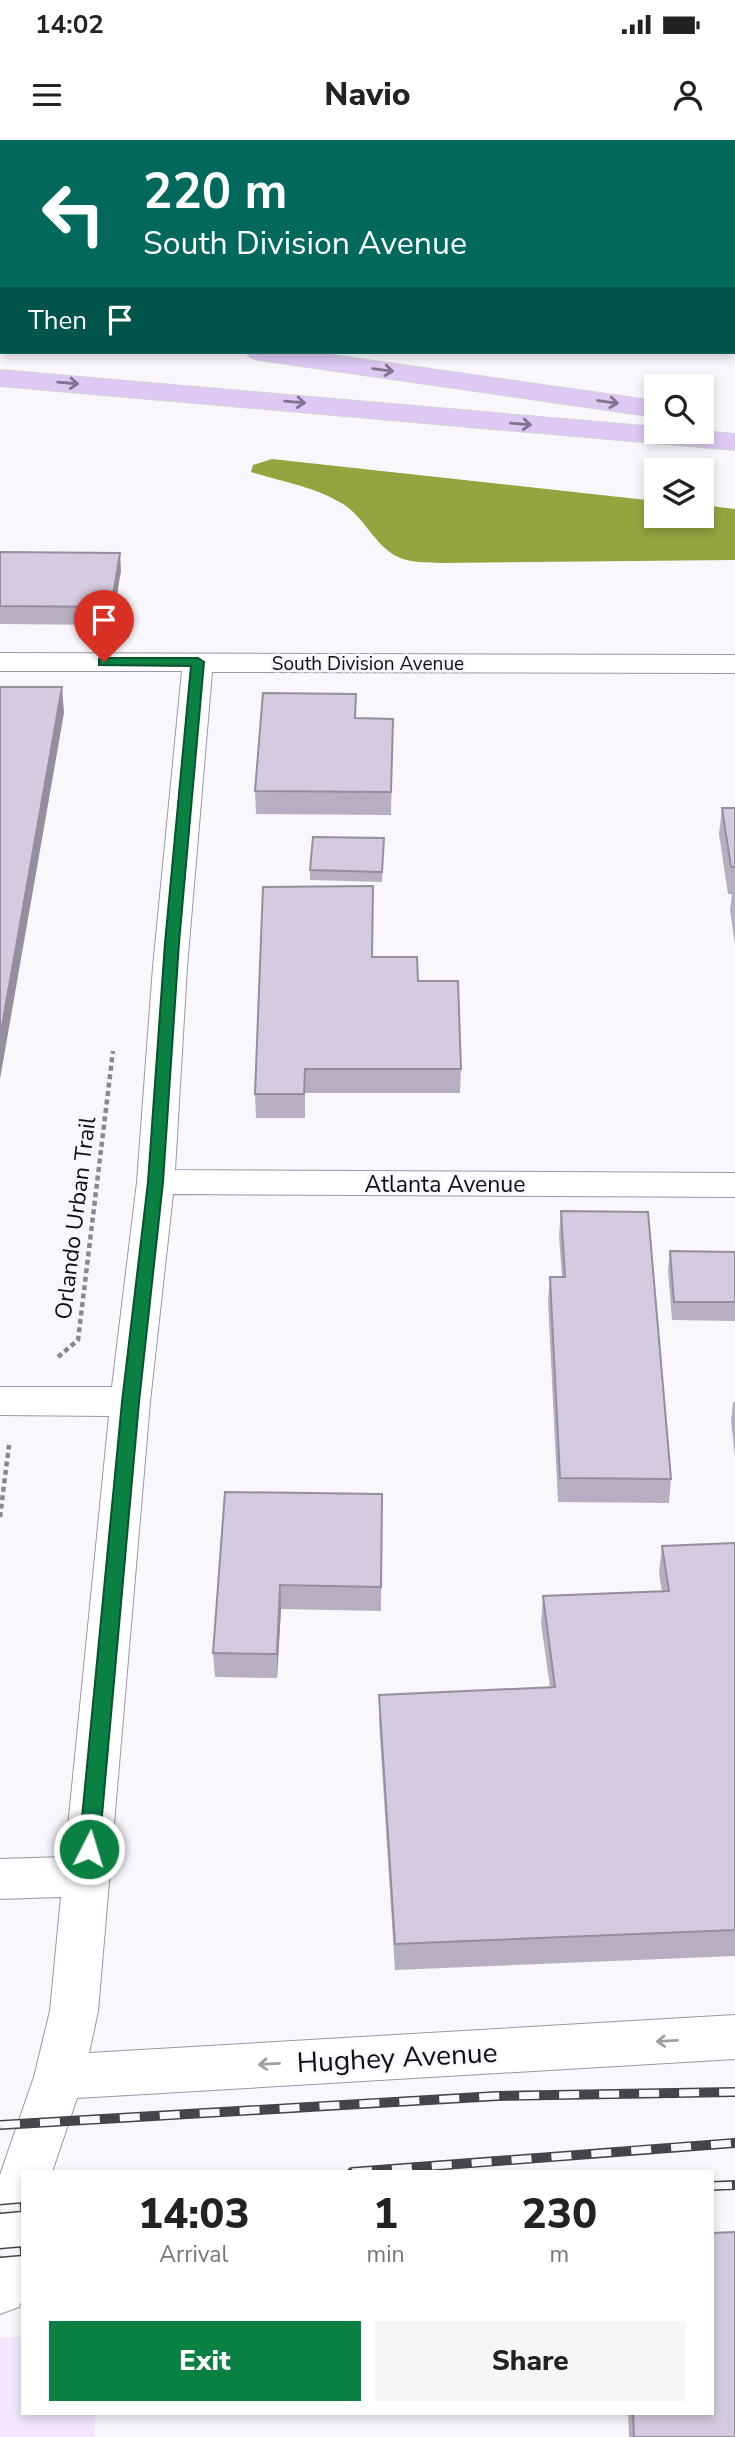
<!DOCTYPE html>
<style>
:root{--surface:#fff;--page:#f6f6f6;--text:#222;--muted:#767676;--accent:#0b8043}
body{margin:0;font-family:"Nunito Sans",sans-serif;background:var(--page);color:var(--text);height:100vh;display:flex;flex-direction:column;font-size:26px;white-space:nowrap}
*{box-sizing:border-box;margin:0}
p{font-size:23px;color:var(--muted)}
.icon{flex:none;width:38px;height:38px;fill:none;stroke:currentColor;stroke-width:2;stroke-linecap:round;stroke-linejoin:round}
.map{position:relative;flex:1;overflow:hidden}
.side{position:absolute;left:21px;top:2030px;width:693px;height:245px;display:flex;flex-direction:column;background:var(--surface);border-radius:0px;box-shadow:0 4px 10px #0003}
.side>*{flex:none}
.guide{position:absolute;left:0px;top:0px;width:735px;height:214px;box-shadow:0 4px 10px #0003;background:#00695c;color:#fff;overflow:hidden}
.buttons{position:absolute;left:644px;top:234px;display:grid;gap:14px}
.buttons a{display:grid;place-items:center;width:70px;height:70px;border-radius:0px;background:var(--surface);box-shadow:0 4px 10px #0003;font-size:35px}
.pin{position:absolute;display:grid;place-items:center;width:60px;height:60px;color:#fff;margin:-72px -30px;border-radius:50% 50% 50% 0;rotate:-45deg;box-shadow:0 0 7px #0007}
.pin .icon{rotate:45deg}
.me{position:absolute;width:77px;margin:-38px;rotate:5deg;stroke-linejoin:round;filter:drop-shadow(0 0 5px #0008)}
.turn{display:flex;align-items:center;gap:24px;height:147px;padding:0 28px;font-size:32px}
.turn .icon{width:91px;height:91px;stroke-width:2.5}
.turn b{display:block;font-size:49px;line-height:60px}
.then{display:flex;align-items:center;height:66px;padding:0 28px;background:#0003;gap:14px;font-size:26px}
.eta{display:flex;justify-content:space-evenly;align-items:center;height:119px;text-align:center}
.eta b{font-size:42px;font-weight:800;line-height:49px}
.button{display:flex;gap:14px;margin-top:auto;padding:14px 28px}
.button a{flex:1;height:80px;border-radius:0px;background:var(--accent);color:#fff;font-size:28px;font-weight:800;line-height:80px;text-align:center}
.button a+a{background:var(--page);color:var(--text)}
.status{display:flex;justify-content:space-between;align-items:center;height:49px;padding:0 35px;background:var(--surface);direction:ltr}
.status svg{height:19px;fill:currentColor}
header{display:flex;justify-content:space-between;align-items:center;height:91px;padding:0 28px;background:var(--surface);font-size:32px;font-weight:800}
.map>svg:first-child{display:block}
</style>
<div class="status"><b>14:02</b><svg viewBox="0 0 49 12"><path d="M0 12V9h3v3zM5 12V6h3v6zM10 12V3h3v9zM15 12V0h3v12zM26 1h20v11H26zM47 4h2v5h-2z"/></svg></div>
<header><svg class="icon" aria-label="menu" viewBox="0 0 24 24"><path d="M4 6h16M4 12h16M4 18h16"/></svg>Navio<svg class="icon" aria-label="person" viewBox="0 0 24 24"><circle cx="12" cy="8" r="4"/><path d="M4 21q1-7 8-7t8 7"/></svg></header>
<div class="map">
<svg width="735" height="2297" viewBox="0 0 735 2297">
<rect width="100%" height="100%" fill="#f9f7fc"/>
<path fill="#f2e7fe" d="M23 2196V2273H96L94 2297H0V2198Z"/>
<path fill="#96a440" d="M272 319 656 361V376H702V365L735 369V420L440 423C429 422 417 423 407 420 378 414 367 379 343 364 316 347 281 341 251 332L253 325Z"/>
<g fill="none" stroke-linecap="round" stroke-linejoin="round">
<defs>
<path id="minor" d="M0 513 735 515V533L212 532 187 827 175 1030 735 1033V1057L173 1054 150 1262 98 1871 89 1913 735 1875V1919L77 1958 52 2032H23V2157L19 2167 0 2174V2035L34 1937 50 1871 61 1757 0 1759V1719L65 1717 109 1276 0 1275V1247H112L137 1042 153 827 182 531H0Z"/>
<g id="highway">
<path d="M343 0H397L342 2Z"/>
<rect x="0" y="2" width="2" height="14"/>
<rect x="733" y="17" width="2" height="14"/>
<rect x="0" y="45" width="2" height="14"/>
<rect x="733" y="59" width="2" height="14"/>
<rect x="0" y="85" width="2" height="14"/>
<rect x="733" y="101" width="2" height="14"/>
<rect x="0" y="114" width="2" height="14"/>
<rect x="733" y="129" width="2" height="14"/>
<rect x="0" y="169" width="2" height="14"/>
<rect x="733" y="170" width="2" height="14"/>
<path d="M246 212H311L656 261V277L259 220 250 217Z"/>
<path d="M0 230 656 287V292L702 291 735 294V310L0 246Z"/>
</g>
</defs>
<use href="#minor" stroke="#9e95a9" stroke-width="2"/>
<use href="#highway" stroke="#d4d3d5" stroke-width="2"/>
<g stroke="#8a878d" stroke-width="4.5" stroke-dasharray="5 3.5" stroke-linecap="butt">
<path d="M58 1217 78 1200 113 911"/>
<path d="M0 1377 9 1305"/>
</g>
<use href="#minor" fill="#fff" fill-rule="evenodd"/>
<use href="#highway" fill="#ddc9f4" fill-rule="evenodd"/>
<defs>
<g id="rail">
<path d="M0 1985 497 1956 735 1952"/>
<path d="M352 2032 735 2003"/>
<path d="M712 2046 735 2045"/>
<path d="M0 2069 23 2067"/>
<path d="M0 2113 23 2111"/>
</g>
</defs>
<use href="#rail" stroke="#464349" stroke-width="10"/>
<use href="#rail" stroke="#f9f7fc" stroke-width="7" stroke-dasharray="20" stroke-linecap="butt"/>
</g>
<g fill="#b6afc1">
<path d="M0 412 121 430 112 485 0 484Z"/>
<path d="M356 578 393 579 391 675 256 674 255 651Z"/>
<path d="M722 668H735V805L730 770 732 754H728L719 694Z"/>
<path d="M384 698 382 742 310 740V730Z"/>
<path d="M372 817 418 841 461 929 460 953H305V978H256L255 954Z"/>
<path d="M561 1071 671 1339 669 1363 558 1362 548 1161 550 1137H562L559 1095Z"/>
<path d="M670 1111 735 1112V1181L672 1180 668 1130Z"/>
<path d="M733 1262H735V1317L731 1281Z"/>
<path d="M225 1352 382 1354 381 1471 281 1469 277 1538 215 1537 213 1513Z"/>
<path d="M735 1403V1816L395 1830 379 1581V1555L550 1547 541 1483 543 1456 662 1452 659 1433 662 1406Z"/>
<path d="M628 2273H712L735 2297H629Z"/>
</g>
<g fill="#948e9d">
<path d="M120 413 121 430 112 485 111 467Z"/>
<path d="M62 547 64 573 0 939V897Z"/>
<path d="M280 1445 281 1469 277 1538V1514Z"/>
</g>
<g fill="#d4cbe0" stroke="#948e9d" stroke-width="2">
<path d="M0 412 120 413 111 467 0 466Z"/>
<path d="M0 547H62L0 897Z"/>
<path d="M263 553 356 554 355 578 393 579 391 652 255 651Z"/>
<path d="M722 668H735V727H731Z"/>
<path d="M313 697 384 698 382 732 310 730Z"/>
<path d="M373 746 372 817H417L418 841H458L461 929H305L304 954H255L263 747Z"/>
<path d="M561 1071 648 1072 671 1339 560 1338 550 1137H565Z"/>
<path d="M670 1111 735 1112V1162H674Z"/>
<path d="M225 1352 382 1354 381 1447 280 1445 277 1514 213 1513Z"/>
<path d="M735 1403V1790L395 1804 379 1555 555 1547 543 1456 669 1451 662 1406Z"/>
<path d="M735 2092V2297H634L633 2273H712V2093Z"/>
</g>
<defs><path id="oneway-shaft" d="M-6 0H5M1.5-3L5.5 0L1.5 3" fill="none" stroke-width="1.6" stroke-linecap="round" stroke-linejoin="round" transform="scale(1.75)"/></defs>
<g stroke="#80748f">
<use href="#oneway-shaft" transform="translate(383 230) rotate(8)"/>
<use href="#oneway-shaft" transform="translate(68 243) rotate(5)"/>
<use href="#oneway-shaft" transform="translate(295 262) rotate(5)"/>
<use href="#oneway-shaft" transform="translate(608 262) rotate(8)"/>
<use href="#oneway-shaft" transform="translate(521 284) rotate(5)"/>
</g>
<g stroke="#9f9ea1">
<use href="#oneway-shaft" transform="translate(667 1901) rotate(177)"/>
<use href="#oneway-shaft" transform="translate(269 1924) rotate(177)"/>
</g>
<path fill="#0b8043" stroke="#07532c" stroke-width="2" d="M104 518H198L204 522 179 803 163 1042 139 1262 99 1709 96 1715 89 1717 82 1715 79 1709 122 1262 148 1042 165 803 191 526 99 525V519Z"/>
<g text-anchor="middle" stroke-width="5" stroke-linejoin="round" paint-order="stroke">
<g font-size="19" fill="#0f0c13" stroke="#f9f7fc">
<text x="368" y="530">South Division Avenue</text>
</g>
<g font-size="23" fill="#0f0c13" stroke="#f9f7fc">
<text x="445" y="1052">Atlanta Avenue</text>
<text transform="translate(75 1078) rotate(-83)" y="8">Orlando Urban Trail</text>
</g>
<g font-size="28" fill="#0f0c13" stroke="#f9f7fc">
<text transform="translate(397 1917) rotate(-3)" y="10">Hughey Avenue</text>
</g>
</g>
</svg>
<div class="buttons">
<a><svg class="icon" aria-label="search" viewBox="0 0 24 24"><circle cx="10" cy="10" r="6"/><path d="M15 15l6 6"/></svg></a>
<a><svg class="icon" aria-label="layers" viewBox="0 0 24 24"><path d="M12 4l9 5-9 5-9-5zM3 14l9 5 9-5"/></svg></a>
</div>
<div class="pin" style="left:104px;top:522px;background:#d93025"><svg class="icon" aria-label="arrive" viewBox="0 0 24 24"><path d="M6 21V4h12l-3 4 3 4H6"/></svg></div>
<svg class="me" style="left:89px;top:1709px" viewBox="-20 -20 40 40"><circle r="17" fill="#0b8043" stroke="#fff" stroke-width="3"/><path d="M0-11L8 9 0 5-8 9z" fill="#fff"/></svg>
<div class="guide">
<div class="turn"><svg class="icon" aria-label="left" viewBox="0 0 24 24"><path d="M17 20v-9H6M10 6l-5 5 5 5"/></svg><div><b>220 m</b>South Division Avenue</div></div>
<div class="then">Then<svg class="icon" aria-label="arrive" viewBox="0 0 24 24"><path d="M6 21V4h12l-3 4 3 4H6"/></svg></div>
</div>
<section class="side">
<div class="eta">
<div><b>14:03</b><p>Arrival</p></div>
<div><b>1</b><p>min</p></div>
<div><b>230</b><p>m</p></div>
</div>
<div class="button"><a>Exit</a><a>Share</a></div>
</section>
</div>
